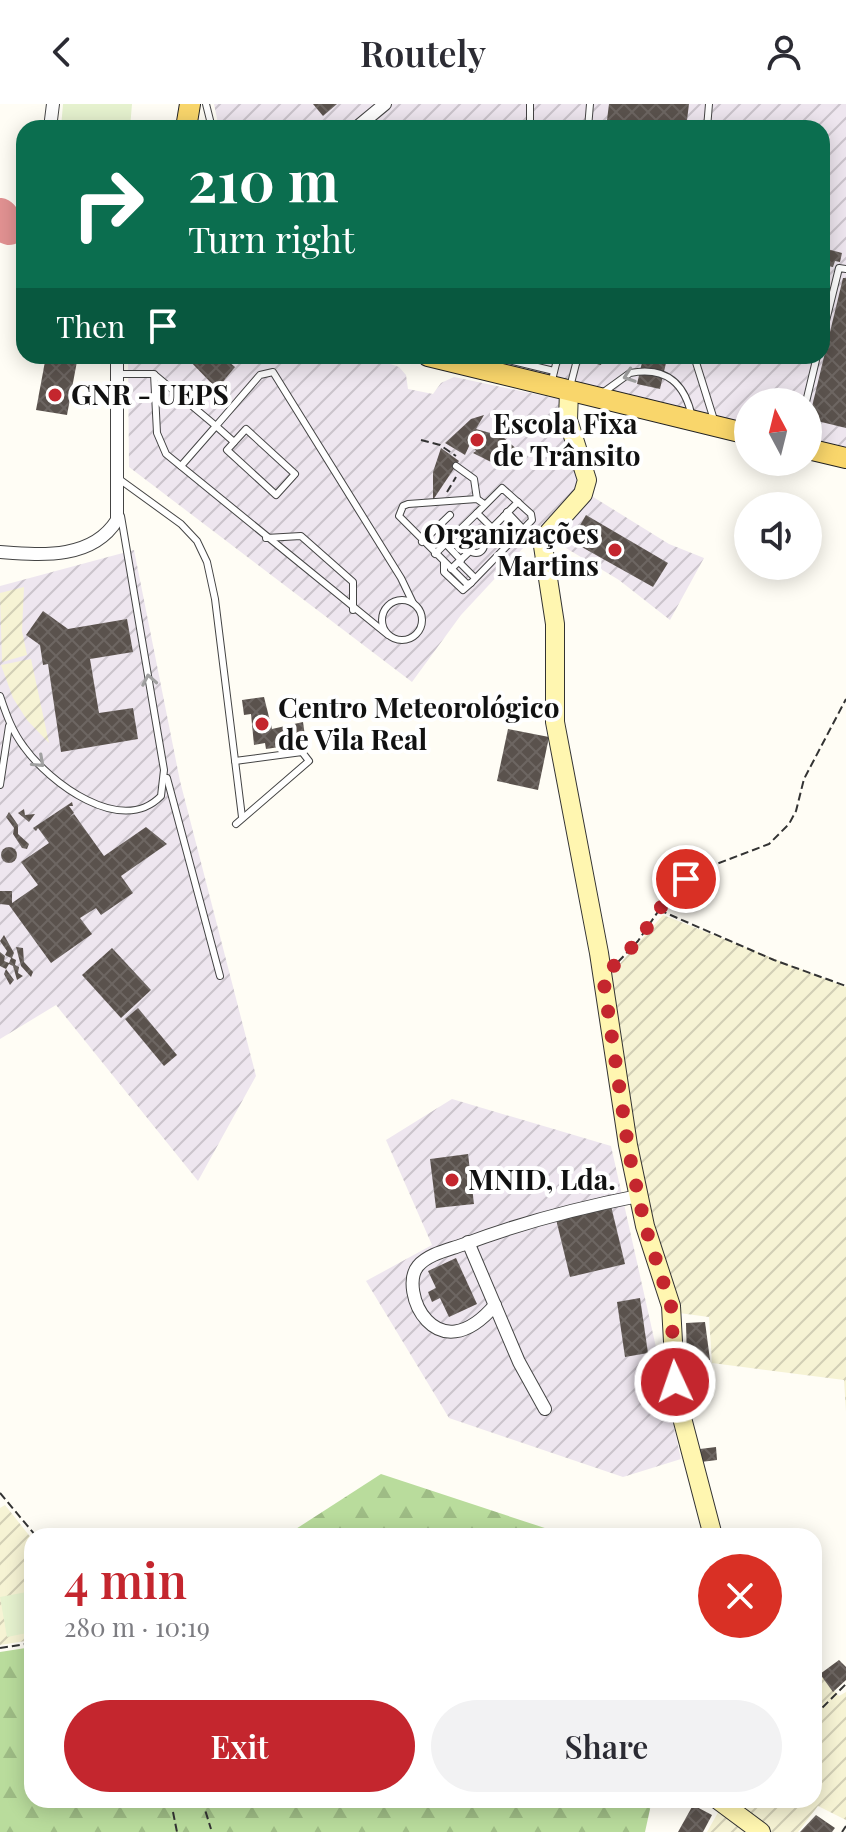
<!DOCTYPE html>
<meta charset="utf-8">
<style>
:root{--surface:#fff;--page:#f2f2f3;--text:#2b2b33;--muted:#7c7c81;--accent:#c4262e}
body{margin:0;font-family:"Playfair Display",serif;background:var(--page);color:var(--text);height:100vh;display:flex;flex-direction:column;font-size:30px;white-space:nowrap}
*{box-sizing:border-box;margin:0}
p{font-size:26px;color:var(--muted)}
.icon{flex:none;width:44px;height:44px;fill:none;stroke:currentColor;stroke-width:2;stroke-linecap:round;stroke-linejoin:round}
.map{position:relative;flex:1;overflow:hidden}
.details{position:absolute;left:24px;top:1424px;width:798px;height:280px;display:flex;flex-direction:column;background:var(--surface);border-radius:24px;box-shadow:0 4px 20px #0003}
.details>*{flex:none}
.top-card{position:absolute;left:16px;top:16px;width:814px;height:244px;border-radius:24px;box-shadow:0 4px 20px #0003;background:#0b6e4f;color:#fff;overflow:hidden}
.needle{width:52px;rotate:353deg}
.controls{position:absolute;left:734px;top:284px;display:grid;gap:16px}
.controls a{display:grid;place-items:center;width:88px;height:88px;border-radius:50%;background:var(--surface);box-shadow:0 4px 20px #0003;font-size:40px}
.pin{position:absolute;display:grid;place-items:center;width:68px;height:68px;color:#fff;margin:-34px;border:4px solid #fff;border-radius:50%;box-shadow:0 2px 8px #0007}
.me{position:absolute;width:88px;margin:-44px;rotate:357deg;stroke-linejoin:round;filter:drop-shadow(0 0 6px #0008)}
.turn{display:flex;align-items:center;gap:28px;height:168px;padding:0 40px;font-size:36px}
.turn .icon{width:104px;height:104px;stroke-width:2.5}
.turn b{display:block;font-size:56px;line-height:68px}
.then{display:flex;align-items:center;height:76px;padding:0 40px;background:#0003;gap:16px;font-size:30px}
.round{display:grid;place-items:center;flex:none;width:84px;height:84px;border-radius:42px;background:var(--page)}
.summary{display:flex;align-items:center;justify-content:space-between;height:136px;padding:0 40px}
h1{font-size:48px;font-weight:600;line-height:60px;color:var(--accent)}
.primary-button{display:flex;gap:16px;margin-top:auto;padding:16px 40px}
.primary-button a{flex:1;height:92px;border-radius:48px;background:var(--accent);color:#fff;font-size:32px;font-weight:600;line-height:92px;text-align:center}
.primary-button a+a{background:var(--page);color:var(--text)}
header{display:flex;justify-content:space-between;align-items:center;height:104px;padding:0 40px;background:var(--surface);font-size:36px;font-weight:600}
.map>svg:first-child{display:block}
</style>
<header><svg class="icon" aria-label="back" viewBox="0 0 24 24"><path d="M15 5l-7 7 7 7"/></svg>Routely<svg class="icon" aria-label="person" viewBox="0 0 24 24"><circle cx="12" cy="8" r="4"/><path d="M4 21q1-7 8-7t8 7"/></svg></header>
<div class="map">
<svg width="846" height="1728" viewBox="0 0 846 1728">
<defs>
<pattern id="industrial-furrows" width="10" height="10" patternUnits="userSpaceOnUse" patternTransform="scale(2)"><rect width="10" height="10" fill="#eee6ef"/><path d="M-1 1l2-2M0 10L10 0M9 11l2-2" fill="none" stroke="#cbc4cc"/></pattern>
<pattern id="farmland-furrows" width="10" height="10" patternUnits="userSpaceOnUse" patternTransform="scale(2)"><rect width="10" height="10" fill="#f6f3d4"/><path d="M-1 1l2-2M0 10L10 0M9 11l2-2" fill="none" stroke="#d2cfb5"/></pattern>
<pattern id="forest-firs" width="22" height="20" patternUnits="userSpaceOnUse" patternTransform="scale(2)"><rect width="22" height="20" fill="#b9dc9c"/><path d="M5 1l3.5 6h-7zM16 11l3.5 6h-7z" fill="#9ebc85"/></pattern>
<pattern id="building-cross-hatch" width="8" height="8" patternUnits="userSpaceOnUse" patternTransform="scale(2)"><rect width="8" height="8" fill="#5a524d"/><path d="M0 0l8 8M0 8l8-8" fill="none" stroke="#6d6662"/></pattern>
</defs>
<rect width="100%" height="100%" fill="#fffdf5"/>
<g fill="url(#industrial-furrows)">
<path d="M214 0H846V345L808 336V298H748V321L458 252H822V24H219Z"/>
<path d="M128 252H367L399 263 406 271 408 285 433 290 441 279 454 273 559 295 562 321 579 370 575 388 461 511 412 578 129 363Z"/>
<path d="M590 391 669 440 704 454 670 516 619 476 551 435Z"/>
<path d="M134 446 180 677 256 972 198 1077 56 901 0 935V482Z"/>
<path d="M452 995 611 1042 681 1355 623 1373 449 1314 366 1177 432 1141 386 1036Z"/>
</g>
<g fill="url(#farmland-furrows)">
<path d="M24 483 22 527 27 551 2 558 0 489Z"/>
<path d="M31 555 49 639 27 616 13 594 1 561Z"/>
<path d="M663 811 846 883V1308L844 1276 712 1259 709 1213 679 1209 645 1097 609 872Z"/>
<path d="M5 1401 32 1435V1536L0 1541V1404Z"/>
<path d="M814 1563 839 1592 846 1588V1716L818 1702 798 1728H707L725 1696H814Z"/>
</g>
<g fill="url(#forest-firs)">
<path d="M381 1370 569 1432H285Z"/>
<path d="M32 1543V1696H652L645 1728H0V1548Z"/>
</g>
<g fill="#e6f2cf">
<path d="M63 0H132L130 24H61Z"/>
<path d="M32 1487V1528L7 1533 0 1493Z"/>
</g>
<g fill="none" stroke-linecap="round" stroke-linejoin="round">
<path stroke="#e29292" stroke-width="36" d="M0 112 9 123"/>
</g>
<g fill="url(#building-cross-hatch)">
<path d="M313 0H337L323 12Z"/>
<path d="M609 0H689L686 24H606Z"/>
<path d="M827 145 842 149 840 158 835 157 833 163 823 161Z"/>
<path d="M843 174H846V324L809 315Z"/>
<path d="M46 252H78L67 311 36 306Z"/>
<path d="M185 252H222L235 263 217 285Z"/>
<path d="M590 252H603L601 261 588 258Z"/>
<path d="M643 254 666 259 660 285 637 280Z"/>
<path d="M484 311 476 325 494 330 504 320 503 333 520 348 519 357 491 358 473 349 476 347 470 340 465 351 445 339 471 315Z"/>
<path d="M441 344 459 357 433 396V368Z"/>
<path d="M586 411 668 459 653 483 571 437Z"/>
<path d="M43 507 68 525 127 515 133 548 90 555 99 609 133 604 138 635 61 648 48 560 43 561 40 541 26 531Z"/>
<path d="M264 593 272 625 303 618 306 639 266 645 265 639 254 641 251 610 244 611 242 596Z"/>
<path d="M508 625 549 633 538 686 497 677Z"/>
<path d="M72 698 73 702H69L74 709 70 713 74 710 104 752 146 723 167 740 121 772 133 789 101 811 96 804 80 814 92 830 51 859 9 801 0 800V787H12V799L38 781 21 758 49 739 38 724 36 727 33 724Z"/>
<path d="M24 705 25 711 35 710 29 718 18 709Z"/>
<path d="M9 708 18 721V730L29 740 27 745 22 744 13 730 14 724 6 713Z"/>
<circle cx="9" cy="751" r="8"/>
<path d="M4 831 14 849 12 854 16 856 15 861 19 863 18 869 23 872 17 876 13 862 9 860 6 865 14 876 10 881 4 870 6 865 0 862V848L5 852 4 857 9 859 11 854 5 851 7 847 0 837Z"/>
<path d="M16 843 23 844 24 858 33 868 31 873 21 862Z"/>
<path d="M112 844 151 886 121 914 82 871Z"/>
<path d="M138 904 177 951 164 962 125 915Z"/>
<path d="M468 1050 474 1100 436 1104 430 1055Z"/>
<path d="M611 1102 625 1160 570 1173 556 1115Z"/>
<path d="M456 1154 477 1200 449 1213 440 1194 432 1198 428 1188 436 1184 428 1167Z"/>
<path d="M640 1194 648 1249 625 1253 617 1198Z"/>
<path d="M705 1218 710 1256 687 1258 686 1219Z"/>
<path d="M716 1343 717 1356 701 1358 700 1345Z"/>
<path d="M839 1556 846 1563V1576L833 1588 820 1570Z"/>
<path d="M693 1701 712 1711 703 1728H678Z"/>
<path d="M816 1711 835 1724 832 1728H800Z"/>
</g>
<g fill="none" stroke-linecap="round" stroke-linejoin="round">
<defs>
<g id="lane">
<path d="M206 0 212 24"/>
<path d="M530 24V0"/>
<path d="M588 24 590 0"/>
<path d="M707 24 709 0"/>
<path d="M822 233 839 164 846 165"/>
<path d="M694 252 715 319"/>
<path d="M489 263 492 252 554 267"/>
<path d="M117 270H154L157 329 166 350 388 531"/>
<path d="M155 271 216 322 181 362"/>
<path d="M551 280 558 252"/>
<path d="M570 283 578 252"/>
<path d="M601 290 630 269C667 262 685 280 692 313"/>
<path d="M806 298 817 252"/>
<path d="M246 325 295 370 276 391 227 346Z"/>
<path d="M234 338 216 322 260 271 273 268 401 474 413 499"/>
<path d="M456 362 474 375 477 395"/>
<path d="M119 375 181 420 197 437 207 458 215 495 242 713"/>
<path d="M484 400 477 395 408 400 403 402 399 412 467 480 471 479 532 416 531 410 502 384 477 409 508 440"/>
<path d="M507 408 523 425"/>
<path d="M504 412 520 428"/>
<circle cx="476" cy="441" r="8"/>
<path d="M266 434 301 432 353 478V506"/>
<path d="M481 435 518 398"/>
<path d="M422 438 450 411"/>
<path d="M446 440 461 456"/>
<path d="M435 450 477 409"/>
<path d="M459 458 475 474"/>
<path d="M444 459V468L463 486 471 479"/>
<path d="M451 465 471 446"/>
<circle cx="402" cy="516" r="20"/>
<path d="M0 592C6 610 12 627 24 643 49 678 121 733 161 692L164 666 121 412"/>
<path d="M235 657 302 648 309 657 236 720"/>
<path d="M167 674 220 872"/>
<path d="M0 681 9 622"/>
</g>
<g id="street">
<path d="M50 24 53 0"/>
<path d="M356 24 385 0"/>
<path d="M0 448C41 451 92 456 117 416V252"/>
<path d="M468 1138 519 1258 545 1305"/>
<path d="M495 1201C436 1270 398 1186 418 1162 428 1150 448 1146 462 1141 520 1119 577 1104 638 1092"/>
</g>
<g id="secondary">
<path d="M569 287 568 316 587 376 583 390 549 428 543 442 555 520V618L599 849 628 1041 645 1122 671 1202 676 1291 713 1432"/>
<path d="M718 1696 761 1728"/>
</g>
<g id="primary">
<path d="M186 24 190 0"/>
<path d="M428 252 748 330"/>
<path d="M808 345 846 354"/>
</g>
</defs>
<use href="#lane" stroke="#444" stroke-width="8"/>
<use href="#street" stroke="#444" stroke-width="14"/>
<use href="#secondary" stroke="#333" stroke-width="20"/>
<use href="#primary" stroke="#222" stroke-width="22"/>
<g stroke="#333" stroke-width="2" stroke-dasharray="8 4" stroke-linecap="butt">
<path d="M421 336 440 341 456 352"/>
<path d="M447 388 456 373"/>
<path d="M659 806 774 856 846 882"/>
<path d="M618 858 638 837 672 787 686 775 706 764 769 740 789 720 796 707 804 675 846 595"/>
<path d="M0 1389 36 1432"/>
<path d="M0 1544 32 1539"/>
<path d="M814 1612 846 1580"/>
<path d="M202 1696 211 1725"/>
<path d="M173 1708 177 1728"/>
<path d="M842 1728 846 1722"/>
</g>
<use href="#lane" stroke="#fff" stroke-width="6"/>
<use href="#street" stroke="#fff" stroke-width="12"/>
<use href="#secondary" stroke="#fff6b0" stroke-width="18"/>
<use href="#primary" stroke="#f9d66b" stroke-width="20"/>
</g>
<defs><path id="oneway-chevron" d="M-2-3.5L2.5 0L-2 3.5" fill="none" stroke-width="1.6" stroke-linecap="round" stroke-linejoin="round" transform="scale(2)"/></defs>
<g stroke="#a0a0a0">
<use href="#oneway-chevron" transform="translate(629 272) rotate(161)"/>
<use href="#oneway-chevron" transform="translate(149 576) rotate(-100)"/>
<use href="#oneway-chevron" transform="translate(39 658) rotate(42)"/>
</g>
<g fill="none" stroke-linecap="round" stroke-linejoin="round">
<path stroke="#c4262e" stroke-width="14" stroke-dasharray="0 25.2" d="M675 1278 671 1202 645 1122 629 1049 603 873 638 837 672 787 686 775"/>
</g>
<g fill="#c4262e" stroke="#fff" stroke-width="3">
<circle cx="55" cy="291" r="8"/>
<circle cx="477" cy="336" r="8"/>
<circle cx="615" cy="446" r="8"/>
<circle cx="262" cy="620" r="8"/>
<circle cx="452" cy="1076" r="8"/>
</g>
<g text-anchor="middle" stroke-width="8" stroke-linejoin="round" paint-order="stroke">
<g font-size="28" font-weight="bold" fill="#111" stroke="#fff" text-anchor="start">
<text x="71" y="301">GNR - UEPS</text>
<text x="493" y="330">Escola Fixa<tspan x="493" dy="32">de Trânsito</tspan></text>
<text x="599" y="440" text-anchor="end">Organizações<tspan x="599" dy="32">Martins</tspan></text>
<text x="278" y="614">Centro Meteorológico<tspan x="278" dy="32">de Vila Real</tspan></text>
<text x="468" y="1086">MNID, Lda.</text>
</g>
</g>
</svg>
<div class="controls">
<a><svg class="needle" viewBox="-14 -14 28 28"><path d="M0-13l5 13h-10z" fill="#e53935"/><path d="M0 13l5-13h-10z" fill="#7c7c81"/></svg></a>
<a><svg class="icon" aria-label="sound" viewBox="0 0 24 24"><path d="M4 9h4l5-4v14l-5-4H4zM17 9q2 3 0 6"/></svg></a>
</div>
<div class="pin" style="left:686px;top:775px;background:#d93025"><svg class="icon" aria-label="arrive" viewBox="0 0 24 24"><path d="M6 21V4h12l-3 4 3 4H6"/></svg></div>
<svg class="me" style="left:675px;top:1278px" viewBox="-20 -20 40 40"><circle r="17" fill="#c4262e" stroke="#fff" stroke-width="3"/><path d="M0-11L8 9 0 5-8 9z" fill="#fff"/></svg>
<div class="top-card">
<div class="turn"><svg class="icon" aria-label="right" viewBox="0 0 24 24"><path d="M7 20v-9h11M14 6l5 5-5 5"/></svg><div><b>210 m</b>Turn right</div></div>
<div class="then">Then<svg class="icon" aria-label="arrive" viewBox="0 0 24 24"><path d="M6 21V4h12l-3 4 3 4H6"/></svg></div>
</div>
<section class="details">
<div class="summary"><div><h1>4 min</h1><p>280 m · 10:19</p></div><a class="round" style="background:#d93025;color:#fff"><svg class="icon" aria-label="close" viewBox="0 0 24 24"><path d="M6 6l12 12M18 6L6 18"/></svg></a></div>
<div class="primary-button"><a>Exit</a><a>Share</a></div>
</section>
</div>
